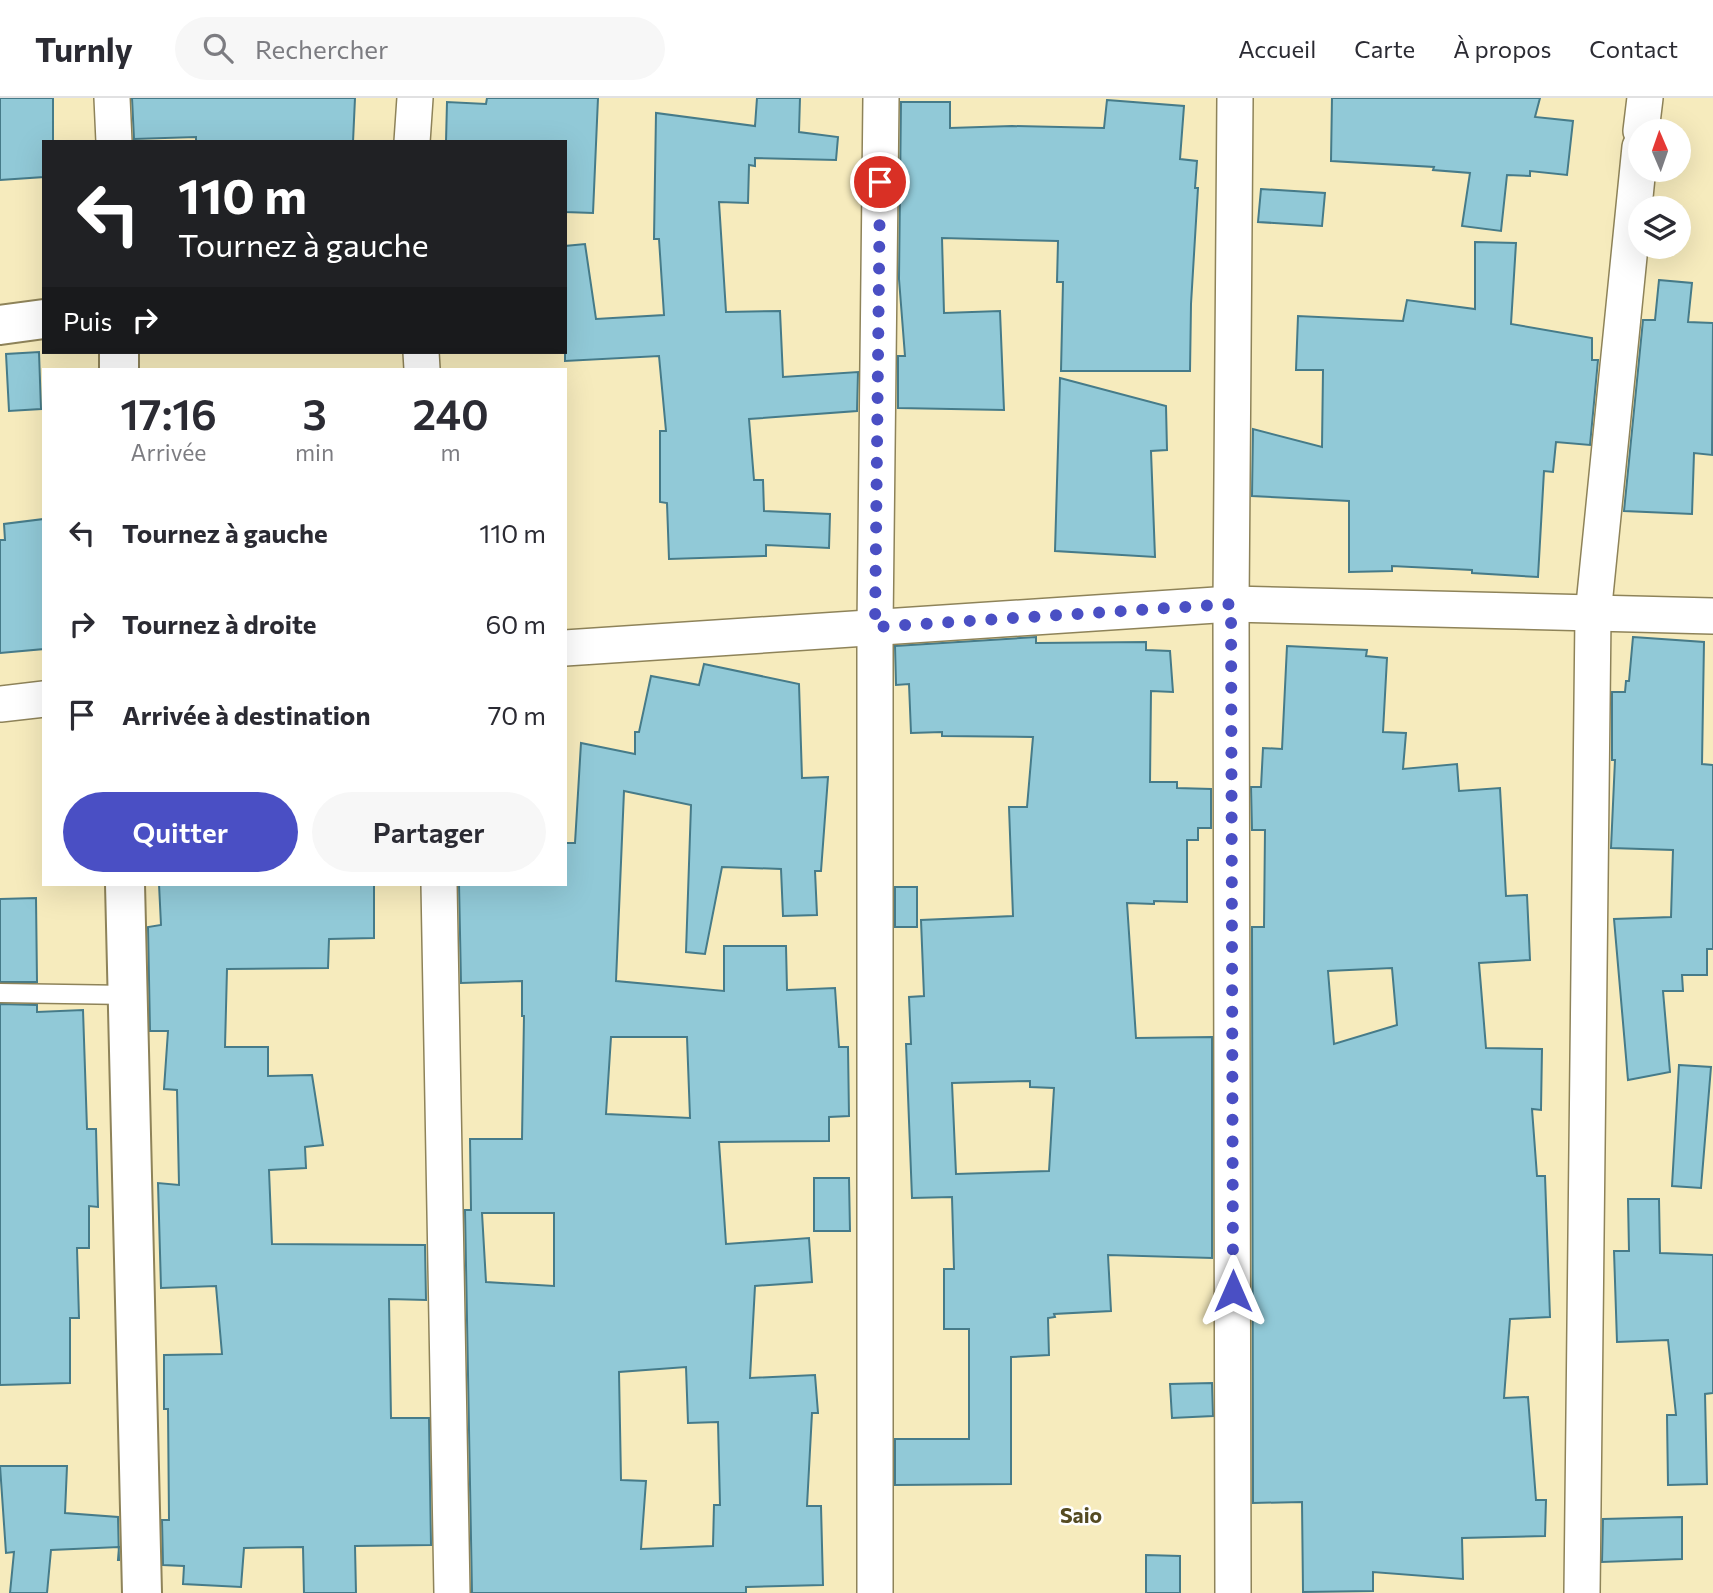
<!DOCTYPE html>
<html lang="fr">
<meta charset="utf-8">
<style>
:root{--surface:#fff;--page:#f7f7f7;--text:#2b2b33;--muted:#7c7c81;--line:#e1e1e2;--accent:#4a4fc4}
body{margin:0;font-family:Commissioner,sans-serif;background:var(--page);color:var(--text);height:100vh;display:flex;flex-direction:column;font-size:26px;white-space:nowrap}
*{box-sizing:border-box;margin:0}
p{font-size:23px;color:var(--muted)}
.icon{flex:none;width:38px;height:38px;fill:none;stroke:currentColor;stroke-width:2;stroke-linecap:round;stroke-linejoin:round}
.map{position:relative;flex:1;overflow:hidden}
.drawer{position:absolute;left:42px;top:270px;width:525px;height:518px;display:flex;flex-direction:column;background:var(--surface);border-radius:0px;box-shadow:0 7px 28px #0002}
.drawer>*{flex:none}
.guide{position:absolute;left:42px;top:42px;width:525px;height:214px;border-radius:0px;box-shadow:0 7px 28px #0002;background:#202124;color:#fff;overflow:hidden}
.needle{width:46px;rotate:358deg}
.buttons{position:absolute;left:1628px;top:21px;display:grid;gap:14px}
.buttons a{display:grid;place-items:center;width:63px;height:63px;border-radius:50%;background:var(--surface);box-shadow:0 7px 28px #0002;font-size:35px}
.pin{position:absolute;display:grid;place-items:center;width:60px;height:60px;color:#fff;margin:-30px;border:4px solid #fff;border-radius:50%;box-shadow:0 2px 7px #0007}
.me{position:absolute;width:77px;margin:-38px;rotate:0deg;stroke-linejoin:round;filter:drop-shadow(0 0 5px #0008)}
.turn{display:flex;align-items:center;gap:24px;height:147px;padding:0 21px;font-size:32px}
.turn .icon{width:91px;height:91px;stroke-width:2.5}
.turn b{display:block;font-size:49px;line-height:60px}
.then{display:flex;align-items:center;height:66px;padding:0 21px;background:#0003;gap:14px;font-size:26px}
.eta{display:flex;justify-content:space-evenly;align-items:center;height:119px;text-align:center}
.eta b{font-size:42px;font-weight:600;line-height:49px}
.primary-button{display:flex;gap:14px;margin-top:auto;padding:14px 21px}
.primary-button a{flex:1;height:80px;border-radius:42px;background:var(--accent);color:#fff;font-size:28px;font-weight:600;line-height:80px;text-align:center}
.primary-button a+a{background:var(--page);color:var(--text)}
ul{padding:0;list-style:none}
li{display:flex;align-items:center;gap:21px;height:91px;padding:0 21px}
li div{flex:1}
li b{display:block;font-size:26px}
li em{font-style:normal}
header{display:flex;align-items:center;gap:42px;box-sizing:border-box;height:98px;padding:0 35px;background:var(--surface);border-bottom:2px solid var(--line)}
header strong{font-size:33px}
nav{display:flex;gap:38px;margin-inline-start:auto;font-size:24px}
.search{width:490px;height:63px;background:var(--page);display:flex;align-items:center;gap:18px;box-sizing:border-box;padding:0 24px;border-radius:38px;color:var(--muted);font-size:26px}
.map>svg:first-child{display:block}
</style>
<header>
<strong>Turnly</strong>
<div class="search"><svg class="icon" aria-label="search" viewBox="0 0 24 24"><circle cx="10" cy="10" r="6"/><path d="M15 15l6 6"/></svg>Rechercher</div>
<nav><a>Accueil</a><a>Carte</a><a>À propos</a><a>Contact</a></nav>
</header>
<div class="map">
<svg width="1713" height="1495" viewBox="0 0 1713 1495">
<rect width="100%" height="100%" fill="#f6ebbd"/>
<g fill="#91c9d7" stroke="#467b89" stroke-width="2" fill-rule="evenodd">
<path d="M0 0H53V43H44V79L0 82Z"/>
<path d="M132 0H355L353 44H196V39L134 41Z"/>
<path d="M487 0H598L593 115 565 114V44H446L447 4 486 6Z"/>
<path d="M757 0H800L799 34 838 39 836 62 755 60V68L749 67 748 105 719 104 726 214 780 213 783 279 858 274 857 313 749 321 754 382H763L764 413 830 416 829 450 766 447V458L669 461 667 405 660 404V333H666L659 258 565 263V148L585 146 596 221 664 217 659 141H654L656 15 755 28Z"/>
<path d="M1332 0H1540L1535 19 1573 23 1567 77 1530 73V78L1507 77 1501 133 1462 128 1470 75 1433 72 1434 69 1331 63Z"/>
<path d="M1107 2 1184 8 1180 61 1197 63 1195 90H1198L1191 206 1190 273H1061L1063 184H1057L1058 143 942 140 944 215 1000 213 1004 312 898 310V258H905L899 181 901 4H950V30L1012 28 1104 30Z"/>
<path d="M1261 91 1325 95 1322 128 1258 124Z"/>
<path d="M1475 144 1516 145 1511 226 1592 240V262H1598L1590 347 1556 344 1553 374 1544 373 1538 479 1472 475V472L1392 468V473L1349 474V403L1252 398 1253 331 1322 349 1323 272H1296L1298 218 1403 223 1407 202 1475 211Z"/>
<path d="M1659 182 1692 185 1688 224 1713 225 1712 357 1694 355 1692 416 1624 413 1643 222H1655Z"/>
<path d="M39 254 41 311 9 313 6 256Z"/>
<path d="M1060 280 1166 308 1167 352 1151 353 1155 459 1055 453Z"/>
<path d="M44 421V551L0 555V442H5L4 426Z"/>
<path d="M1036 539V545L1146 544V552L1170 553 1173 594 1151 593 1150 684H1177V690L1211 691V730H1198V742H1187V804L1154 803V806L1127 805 1136 940 1212 939V1160L1108 1157 1111 1213 1054 1216 1055 1219 1048 1220 1049 1257 1011 1259V1386L895 1387V1341H969V1231H944V1171H954L952 1099 912 1100 906 946H911L909 899 924 898 921 822 1013 818 1009 709H1027L1033 639 942 638V634L911 635 909 586 896 587 895 548ZM1030 983V989L1054 990 1049 1073 956 1076 952 985Z"/>
<path d="M1633 539 1704 544 1702 666 1713 667V851H1707V877H1682L1683 893H1663L1670 974 1628 982 1614 821 1671 819 1673 752 1611 750 1615 662H1612V594H1625L1626 583H1629Z"/>
<path d="M1287 548 1367 552 1366 558 1387 560 1383 634 1406 635 1403 671 1457 666 1459 693 1500 690 1506 798 1527 797 1530 862 1479 865 1486 950 1542 951 1541 1012 1532 1011 1537 1078H1545L1550 1219 1510 1221 1504 1300 1528 1299 1536 1402H1546L1545 1438 1462 1440 1463 1481 1373 1474V1493L1303 1494 1302 1404 1253 1405 1252 829H1264L1265 732H1252L1251 689H1261L1263 650 1282 651ZM1392 870 1397 927 1334 946 1328 873Z"/>
<path d="M704 566 799 586 802 680 828 679 821 773H815L817 817 783 818 781 771 722 769 705 856 686 854 691 707 624 693 616 883 724 893V848H786L787 892 835 890 839 949H848L849 1018 829 1019V1043L719 1044 726 1146 809 1140 812 1184 755 1188 750 1280 815 1277 818 1315H812L807 1408H821L823 1487 746 1489V1495H472L465 1112H471L470 1041H522L524 918H522V883L461 885 459 786H565V745H575L581 645 635 656V634H639L651 578 699 587ZM611 939H687L690 1020 606 1016ZM482 1115H554V1188L486 1184ZM686 1269 688 1325 718 1324 720 1407H714L713 1448 641 1451 646 1383 621 1382 619 1274Z"/>
<path d="M159 786H374V840L329 841 328 870 227 871 225 949H268V978L312 977 323 1047 305 1049 306 1070 269 1072 272 1146 425 1147 426 1202 389 1201 391 1320H429L431 1447 355 1448 356 1495H304L303 1449 244 1450 241 1489 183 1486 184 1468 163 1467 162 1422H169L168 1311H164V1257L222 1256 216 1188 161 1190 158 1085 179 1087 177 992 164 991 168 933H150L148 829 161 827Z"/>
<rect x="895" y="789" width="22" height="40"/>
<path d="M36 800 37 884H0V801Z"/>
<path d="M0 906 37 907V914L83 912 87 1031H96L98 1109 89 1108V1150H77L79 1220H70V1285L0 1287Z"/>
<path d="M1679 967 1711 969 1701 1090 1672 1088Z"/>
<path d="M814 1080H849L850 1133H814Z"/>
<path d="M1628 1101H1659L1660 1155 1713 1157V1295L1705 1296 1707 1386 1668 1387 1667 1317H1676L1668 1242 1617 1244 1614 1153H1629Z"/>
<path d="M1212 1285 1213 1318 1172 1320 1170 1286Z"/>
<path d="M0 1368H67L65 1415 118 1419 119 1462H118L119 1449 51 1452 47 1495H10L14 1454 6 1455Z"/>
<path d="M1682 1419V1461L1602 1464 1603 1421Z"/>
<path d="M1146 1457 1180 1458V1495H1146Z"/>
</g>
<g fill="none" stroke-linecap="round" stroke-linejoin="round">
<defs>
<path id="service" d="M0 895 129 897"/>
<g id="minor">
<path d="M112 0 114 44"/>
<path d="M1641 33 1645 0"/>
<path d="M412 44 415 0"/>
<path d="M421 254 422 271"/>
<path d="M565 550 1231 506 1713 518"/>
<path d="M0 606 44 601"/>
<path d="M439 786 452 1495"/>
<path d="M875 1495V529L881 0"/>
<path d="M1233 1495 1231 506 1235 0"/>
<path d="M1582 1495 1593 517 1640 49"/>
</g>
<g id="tertiary">
<path d="M0 227 44 221"/>
<path d="M119 271V254"/>
<path d="M125 786 142 1495"/>
</g>
</defs>
<use href="#service" stroke="#8e8359" stroke-width="21"/>
<use href="#minor" stroke="#8e8359" stroke-width="38"/>
<use href="#tertiary" stroke="#8e8359" stroke-width="42"/>
<use href="#service" stroke="#fff" stroke-width="18"/>
<use href="#minor" stroke="#fff" stroke-width="35"/>
<use href="#tertiary" stroke="#fff" stroke-width="38"/>
</g>
<g fill="none" stroke-linecap="round" stroke-linejoin="round">
<path stroke="#4a4fc4" stroke-width="12" stroke-dasharray="0 21.6" d="M880 84 875 529 1231 506 1233 1193"/>
</g>
<g text-anchor="middle" stroke-width="5" stroke-linejoin="round" paint-order="stroke">
<g font-size="21" font-weight="bold" fill="#554b22" stroke="#fff">
<text x="1081" y="1425">Saio</text>
</g>
</g>
</svg>
<div class="buttons">
<a><svg class="needle" viewBox="-14 -14 28 28"><path d="M0-13l5 13h-10z" fill="#e53935"/><path d="M0 13l5-13h-10z" fill="#7c7c81"/></svg></a>
<a><svg class="icon" aria-label="layers" viewBox="0 0 24 24"><path d="M12 4l9 5-9 5-9-5zM3 14l9 5 9-5"/></svg></a>
</div>
<div class="pin" style="left:880px;top:84px;background:#d93025"><svg class="icon" aria-label="arrive" viewBox="0 0 24 24"><path d="M6 21V4h12l-3 4 3 4H6"/></svg></div>
<svg class="me" style="left:1233px;top:1193px" viewBox="-20 -20 40 40"><path d="M0-17L14 15 0 8-14 15z" fill="#4a4fc4" stroke="#fff" stroke-width="4"/></svg>
<div class="guide">
<div class="turn"><svg class="icon" aria-label="left" viewBox="0 0 24 24"><path d="M17 20v-9H6M10 6l-5 5 5 5"/></svg><div><b>110 m</b>Tournez à gauche</div></div>
<div class="then">Puis<svg class="icon" aria-label="right" viewBox="0 0 24 24"><path d="M7 20v-9h11M14 6l5 5-5 5"/></svg></div>
</div>
<section class="drawer">
<div class="eta">
<div><b>17:16</b><p>Arrivée</p></div>
<div><b>3</b><p>min</p></div>
<div><b>240</b><p>m</p></div>
</div>
<ul>
<li><svg class="icon" aria-label="left" viewBox="0 0 24 24"><path d="M17 20v-9H6M10 6l-5 5 5 5"/></svg><div><b>Tournez à gauche</b></div><em>110 m</em></li>
<li><svg class="icon" aria-label="right" viewBox="0 0 24 24"><path d="M7 20v-9h11M14 6l5 5-5 5"/></svg><div><b>Tournez à droite</b></div><em>60 m</em></li>
<li><svg class="icon" aria-label="arrive" viewBox="0 0 24 24"><path d="M6 21V4h12l-3 4 3 4H6"/></svg><div><b>Arrivée à destination</b></div><em>70 m</em></li>
</ul>
<div class="primary-button"><a>Quitter</a><a>Partager</a></div>
</section>
</div>
